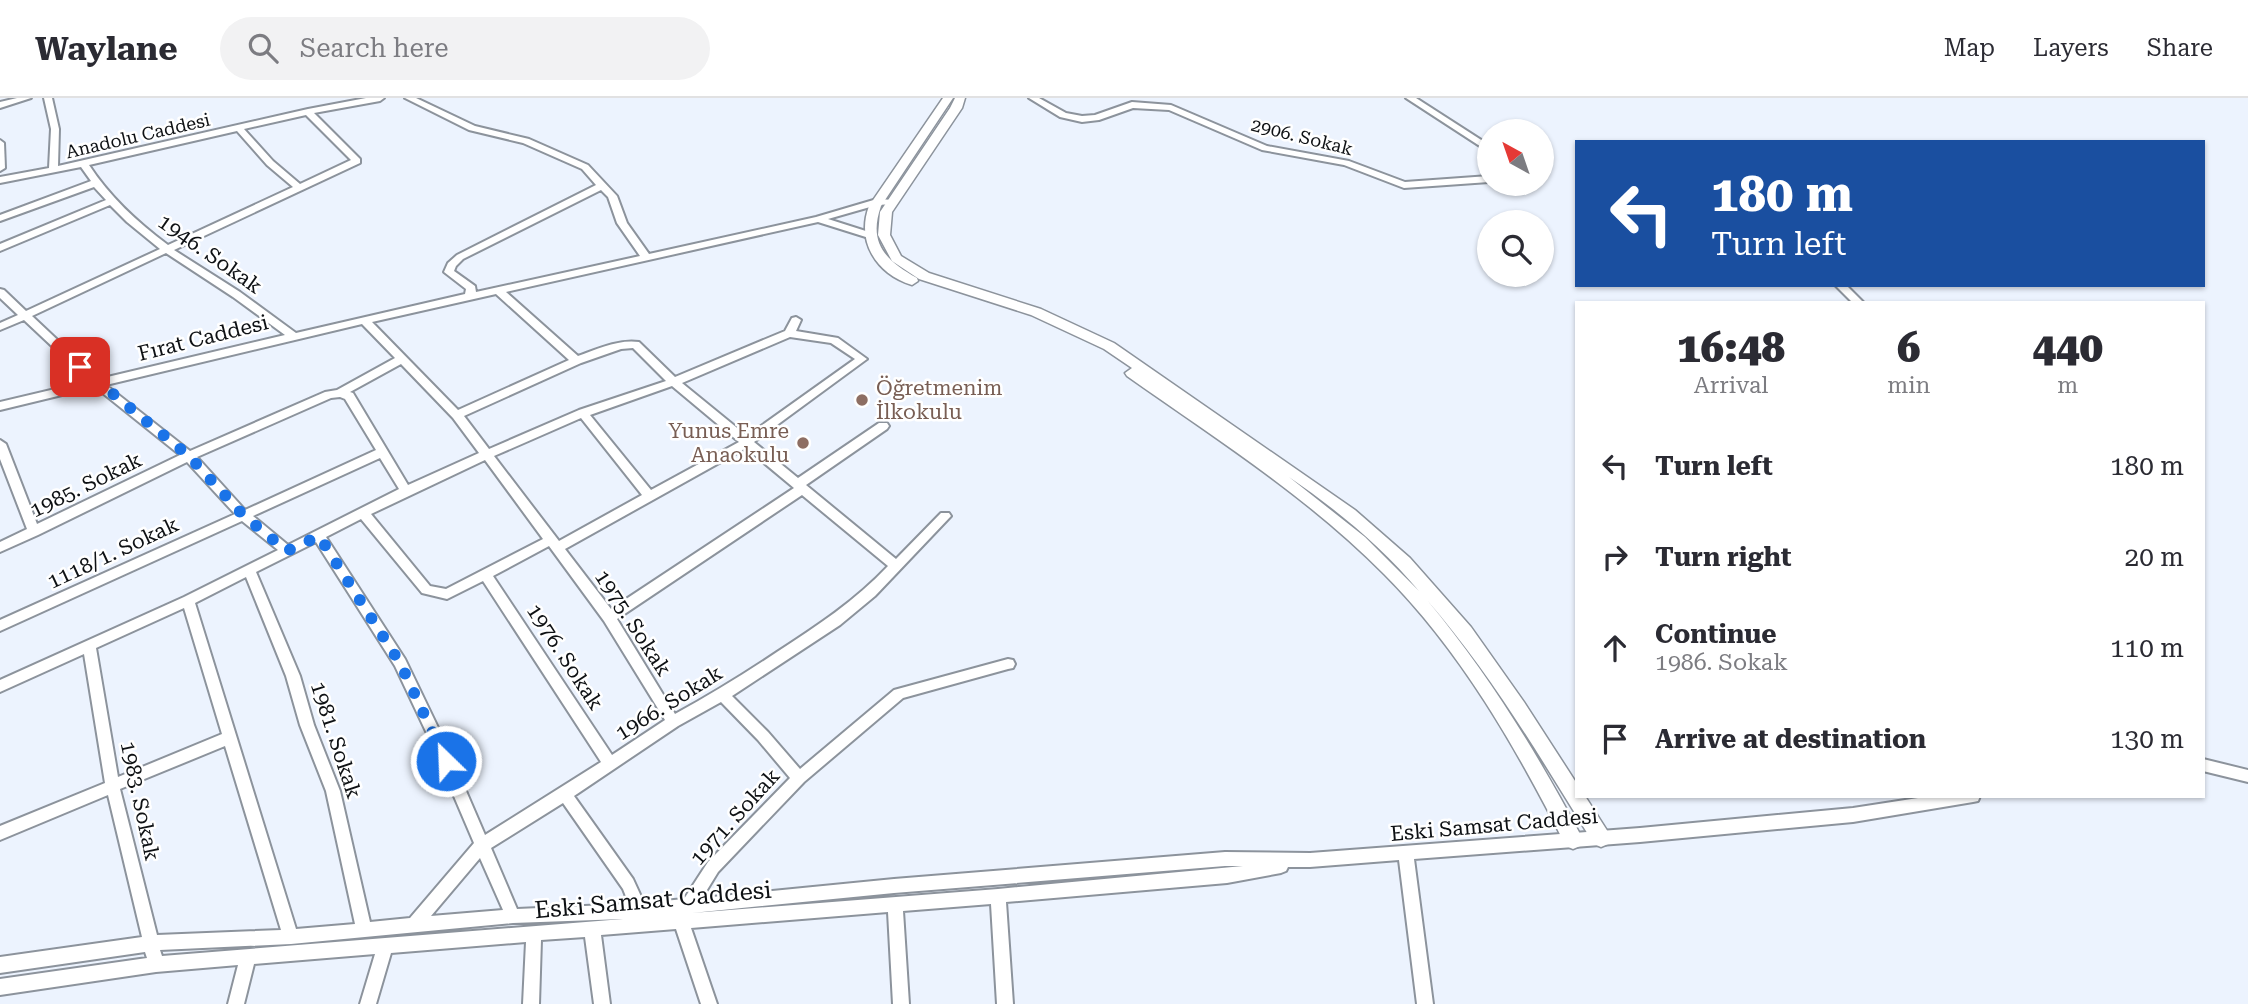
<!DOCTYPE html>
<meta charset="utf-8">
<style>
:root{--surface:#fff;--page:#f2f2f3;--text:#2b2b33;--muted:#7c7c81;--line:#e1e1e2}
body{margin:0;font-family:"Roboto Serif",serif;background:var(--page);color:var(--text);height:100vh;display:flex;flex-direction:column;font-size:26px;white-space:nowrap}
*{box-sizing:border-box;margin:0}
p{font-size:23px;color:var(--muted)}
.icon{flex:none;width:38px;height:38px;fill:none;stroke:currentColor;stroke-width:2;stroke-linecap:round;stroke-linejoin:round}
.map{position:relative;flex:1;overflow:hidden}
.panel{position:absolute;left:1575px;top:203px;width:630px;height:497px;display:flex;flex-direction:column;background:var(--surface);border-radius:0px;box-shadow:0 2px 5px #0004}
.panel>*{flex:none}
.top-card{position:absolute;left:1575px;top:42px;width:630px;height:147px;border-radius:0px;box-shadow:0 2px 5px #0004;background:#1a4fa0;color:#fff;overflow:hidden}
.needle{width:46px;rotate:320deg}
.fabs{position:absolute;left:1477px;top:21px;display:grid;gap:14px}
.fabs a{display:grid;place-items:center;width:77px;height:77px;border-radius:50%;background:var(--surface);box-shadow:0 2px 5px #0004;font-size:35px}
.pin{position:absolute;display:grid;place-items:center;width:60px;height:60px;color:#fff;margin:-30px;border-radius:14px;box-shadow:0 4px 10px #0006}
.me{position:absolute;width:77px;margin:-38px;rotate:336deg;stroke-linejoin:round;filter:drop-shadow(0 0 5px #0008)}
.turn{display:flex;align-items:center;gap:24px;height:147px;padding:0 21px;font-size:32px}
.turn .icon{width:91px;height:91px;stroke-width:2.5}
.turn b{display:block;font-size:49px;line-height:60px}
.eta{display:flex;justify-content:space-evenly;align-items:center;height:119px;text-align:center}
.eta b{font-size:42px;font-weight:800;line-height:49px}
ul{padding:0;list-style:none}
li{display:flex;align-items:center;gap:21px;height:91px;padding:0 21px}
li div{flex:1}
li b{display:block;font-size:26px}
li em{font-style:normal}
header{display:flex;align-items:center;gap:42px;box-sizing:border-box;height:98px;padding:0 35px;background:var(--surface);border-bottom:2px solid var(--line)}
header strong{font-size:33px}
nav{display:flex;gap:38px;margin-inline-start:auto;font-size:24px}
.search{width:490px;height:63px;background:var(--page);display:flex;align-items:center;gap:18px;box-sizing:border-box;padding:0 24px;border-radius:38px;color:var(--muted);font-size:26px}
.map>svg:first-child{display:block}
</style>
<header>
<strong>Waylane</strong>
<div class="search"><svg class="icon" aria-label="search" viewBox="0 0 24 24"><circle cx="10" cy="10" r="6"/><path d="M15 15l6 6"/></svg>Search here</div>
<nav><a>Map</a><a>Layers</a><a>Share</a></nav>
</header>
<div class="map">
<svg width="2248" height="906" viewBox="0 0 2248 906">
<rect width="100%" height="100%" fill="#ecf3fe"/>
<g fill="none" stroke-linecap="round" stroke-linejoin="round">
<defs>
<g id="minor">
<path d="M17 0H31L0 10V4Z"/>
<path d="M44 0H52L59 31 58 68 308 11 366 0H384L380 3 314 15 360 61V65L174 152 240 194 296 235 465 196 466 191 444 174 448 165 457 157 596 87 582 71 523 45 469 32 405 0H416L475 28 529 41 588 67 617 98 627 125 649 156 816 119 877 101 894 102V106L877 107 828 121 872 135V139L869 140 818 124 506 194 578 258C597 251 619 241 639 244L675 279 785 233 792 220 796 219 801 222 796 233 838 240 867 261 754 344 798 380 879 325H887L889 328 887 331 806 387 896 461 941 415H949L951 418 875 498 840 527 732 598 768 634 800 671 894 592 1008 561 1013 562 1015 566 1013 570 1008 571 903 600 804 684 718 774 702 800 894 781 1225 754 1310 755 1640 730 1853 710 1931 698H1980L1978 703 1973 704 1853 724 1640 744 1414 761 1433 906H1417L1399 762 1310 769H1288L1286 773 1281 775 1227 785 1006 804 1013 906H997L991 806 903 813 909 906H893L888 814 691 830 717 906H701L676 831 601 837 610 906H594L585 839 541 842 539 906H523L526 844 391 855 376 906H360L375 856 254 866 244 906H228L238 867 156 874 0 897V881L147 860 145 854 0 875V859L142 839 108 697 0 742V728L105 685 84 556 0 594V582L184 499 278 452 242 423 0 533V522L235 416 187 364 38 437 0 454V444L27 431 0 361V342L6 346 37 426 180 357 95 289 0 312V304L89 283 24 222 0 232V225L18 217 0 200V191L4 192 26 213 160 151 127 124 110 107 0 153V146L106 102 94 89 0 123V117L91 83 81 69 0 85V79L49 70 51 31ZM306 17 351 62 300 86 273 63 244 31ZM237 33 267 67 293 89 168 147C137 124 110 99 89 67ZM601 92 608 99 617 125 640 158 476 194 475 188 454 173 456 168 463 161ZM166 155 233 199 285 237 99 281 32 218ZM496 196 569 262 458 312 372 224ZM362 226 395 260 337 292 325 294 190 353 106 287ZM790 239 831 245 855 261 747 338 682 285ZM633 250 666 283 579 312 489 351 464 318 581 265 621 251ZM401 266 453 320 479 355 408 387 353 295 350 294ZM672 288 739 344 651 392 590 317ZM340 299 345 301 376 352 245 412 197 359 331 300ZM581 320 642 397 559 443 494 358ZM746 350 794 390 611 511 565 451ZM380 360 399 391 288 447 253 418ZM485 362 543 441 446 491 430 488 371 416ZM802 397 888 468C855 503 817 528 777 554 744 576 710 597 675 616L617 521ZM361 421 422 495 447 501 483 483 601 664 485 737 444 642 405 561 326 439ZM316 444 395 568 430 642 474 745 410 820 370 824 340 693 314 627 300 578 256 474ZM549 448 604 523 665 622 612 657 493 478ZM246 479 286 578 300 627 326 693 355 826 296 831 195 505ZM184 510 222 636 118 679 96 550ZM721 604 758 642 790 680 708 764 684 801 644 805 633 781 574 698 678 628ZM225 648 281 832 157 837 120 691ZM563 705 623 791 629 806 517 811 491 750ZM480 760 503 812 431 818ZM1225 768H1243L998 791 692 815 894 795ZM623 821 162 858 160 852 291 846 513 825Z"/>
<path d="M1029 0H1039L1066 15 1082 18 1095 17 1132 4 1171 7 1267 48 1349 63 1405 84 1489 78V84L1404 90 1344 67 1262 52 1169 12 1133 10 1099 22 1082 24 1060 19Z"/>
<path d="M1406 0H1416L1489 47V54Z"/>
<path d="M0 42 4 45 5 70 0 73Z"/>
<path d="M1835 187H1846L1864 205H1853Z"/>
<path d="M2203 661 2248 672V684L2203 673Z"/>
</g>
<g id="major">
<path d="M943 0H953L881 108C868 145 885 162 917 180L918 183 912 187C876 176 856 143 869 108Z"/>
<path d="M955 0H965L962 10 892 114 890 137 901 158 929 175 1041 211 1114 245 1355 412 1410 460 1471 529 1524 604 1577 686V698H1585L1608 734 1610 740 1608 746 1601 749 1594 746C1542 662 1492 577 1427 502 1487 574 1536 653 1580 736L1582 742 1580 748 1573 751 1566 748C1517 651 1461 553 1384 476 1308 399 1215 340 1127 278L1125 275 1132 270 1104 251 1031 217 919 181 892 163 878 137 880 114 950 10ZM1289 379C1336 411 1382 449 1419 493L1365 439Z"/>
</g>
</defs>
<use href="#minor" stroke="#8c939c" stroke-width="4"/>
<use href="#major" stroke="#8c939c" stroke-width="3"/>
<use href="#minor" fill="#fff" fill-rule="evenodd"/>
<use href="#major" fill="#fff" fill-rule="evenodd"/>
</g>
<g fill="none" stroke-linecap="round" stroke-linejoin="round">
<path stroke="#1a73e8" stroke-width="12" stroke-dasharray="0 21.6" d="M80 269 189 358 243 417 287 453 319 438 400 565 446 663"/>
</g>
<g fill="#8d6e63" stroke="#fff" stroke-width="2.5">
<circle cx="862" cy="302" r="7"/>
<circle cx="803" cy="345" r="7"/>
</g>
<g text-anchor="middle" stroke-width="5" stroke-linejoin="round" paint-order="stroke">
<g font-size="18" fill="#0e1114" stroke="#fff">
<text transform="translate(138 38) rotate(-13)" y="6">Anadolu Caddesi</text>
<text transform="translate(1302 39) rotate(14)" y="6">2906. Sokak</text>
</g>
<g font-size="21" fill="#0e1114" stroke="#fff">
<text transform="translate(210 156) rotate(35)" y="7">1946. Sokak</text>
<text transform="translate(203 240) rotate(-14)" y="7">Fırat Caddesi</text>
<text transform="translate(86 387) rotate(-26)" y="7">1985. Sokak</text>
<text transform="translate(113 455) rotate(-25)" y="7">1118/1. Sokak</text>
<text transform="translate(633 525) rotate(57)" y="7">1975. Sokak</text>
<text transform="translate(565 559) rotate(57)" y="7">1976. Sokak</text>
<text transform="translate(669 605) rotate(-32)" y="7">1966. Sokak</text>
<text transform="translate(336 642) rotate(72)" y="7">1981. Sokak</text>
<text transform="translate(140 703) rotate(78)" y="7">1983. Sokak</text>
<text transform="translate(735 719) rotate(-48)" y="7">1971. Sokak</text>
<text transform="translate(1494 727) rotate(-5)" y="7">Eski Samsat Caddesi</text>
</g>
<g font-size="21" fill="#785e54" stroke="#fff" text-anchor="start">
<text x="876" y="297">Öğretmenim<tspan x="876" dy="24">İlkokulu</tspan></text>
<text x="789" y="340" text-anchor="end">Yunus Emre<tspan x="789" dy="24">Anaokulu</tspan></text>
</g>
<g font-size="24" fill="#0e1114" stroke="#fff">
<text transform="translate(653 802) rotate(-5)" y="8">Eski Samsat Caddesi</text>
</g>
</g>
</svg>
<div class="fabs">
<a><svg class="needle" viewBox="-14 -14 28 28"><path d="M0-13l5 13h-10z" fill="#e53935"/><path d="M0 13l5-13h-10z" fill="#7c7c81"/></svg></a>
<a><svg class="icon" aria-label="search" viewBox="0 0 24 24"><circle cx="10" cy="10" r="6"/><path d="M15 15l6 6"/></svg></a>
</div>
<div class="pin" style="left:80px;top:269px;background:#d93025"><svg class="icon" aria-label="arrive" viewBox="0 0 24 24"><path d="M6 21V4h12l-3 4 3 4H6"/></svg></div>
<svg class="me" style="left:446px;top:663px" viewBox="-20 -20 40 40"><circle r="17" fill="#1a73e8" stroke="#fff" stroke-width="3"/><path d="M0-11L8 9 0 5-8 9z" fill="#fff"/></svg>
<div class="top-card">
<div class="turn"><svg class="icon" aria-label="left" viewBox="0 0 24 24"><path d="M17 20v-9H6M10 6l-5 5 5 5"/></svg><div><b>180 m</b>Turn left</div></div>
</div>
<section class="panel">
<div class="eta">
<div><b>16:48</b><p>Arrival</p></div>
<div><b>6</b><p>min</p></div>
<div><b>440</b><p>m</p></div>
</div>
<ul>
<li><svg class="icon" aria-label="left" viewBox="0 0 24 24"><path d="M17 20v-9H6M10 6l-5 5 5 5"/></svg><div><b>Turn left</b></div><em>180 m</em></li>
<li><svg class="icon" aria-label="right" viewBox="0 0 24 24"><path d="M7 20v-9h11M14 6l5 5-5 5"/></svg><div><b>Turn right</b></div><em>20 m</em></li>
<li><svg class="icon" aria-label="ahead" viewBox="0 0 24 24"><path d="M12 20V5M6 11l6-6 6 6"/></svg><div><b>Continue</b><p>1986. Sokak</p></div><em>110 m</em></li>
<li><svg class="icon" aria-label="arrive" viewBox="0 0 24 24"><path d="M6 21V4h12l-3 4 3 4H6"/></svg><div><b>Arrive at destination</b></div><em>130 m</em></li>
</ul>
</section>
</div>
